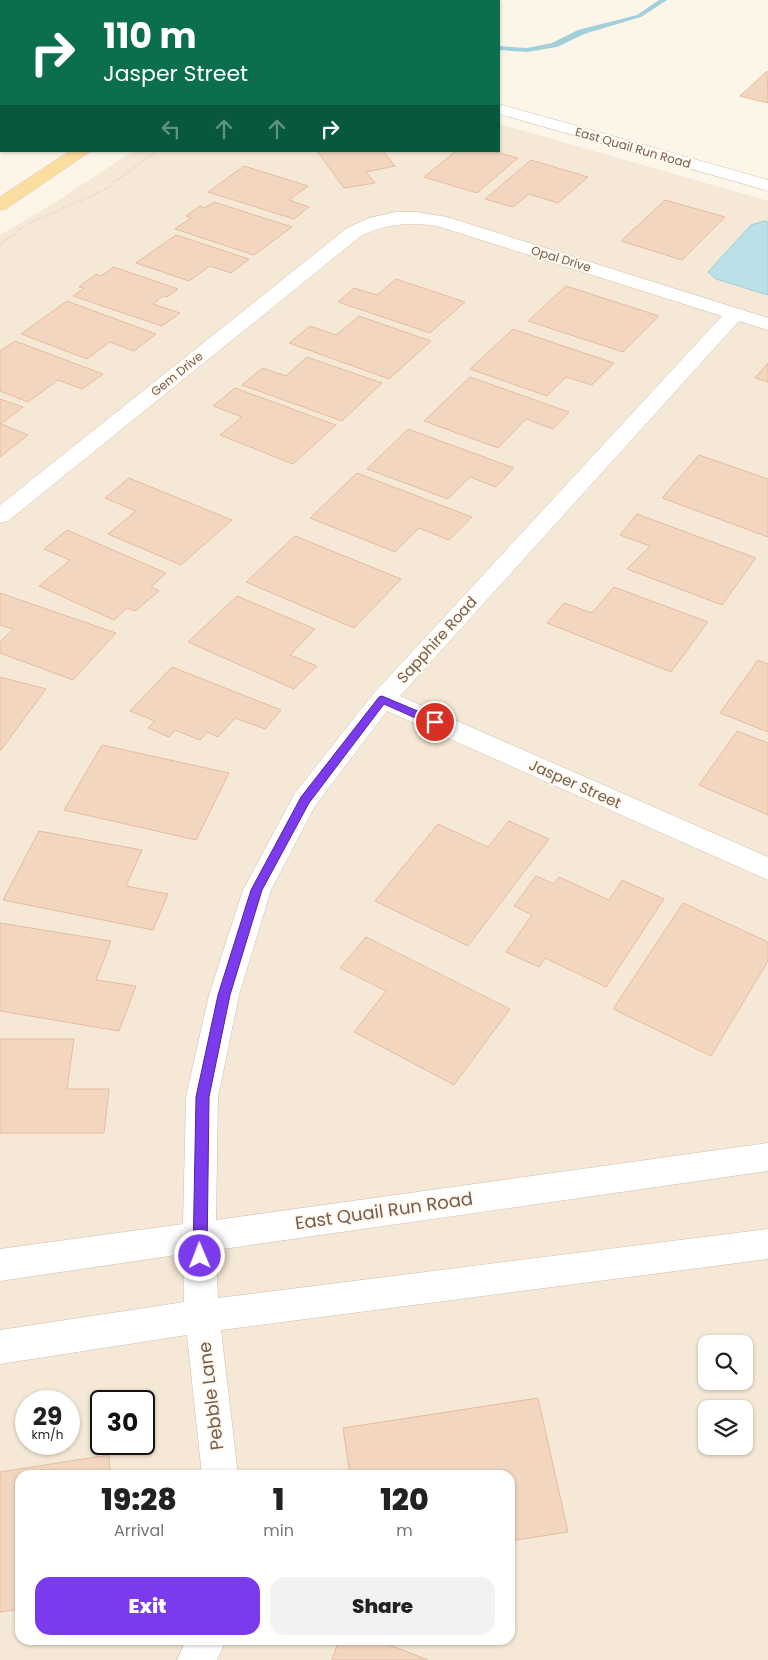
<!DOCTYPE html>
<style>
:root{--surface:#fff;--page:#f2f2f2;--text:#222;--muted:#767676;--accent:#7c3aed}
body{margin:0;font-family:Poppins,sans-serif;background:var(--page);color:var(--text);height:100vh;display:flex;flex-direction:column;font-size:19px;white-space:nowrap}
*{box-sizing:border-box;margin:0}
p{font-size:16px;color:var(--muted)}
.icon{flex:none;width:28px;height:28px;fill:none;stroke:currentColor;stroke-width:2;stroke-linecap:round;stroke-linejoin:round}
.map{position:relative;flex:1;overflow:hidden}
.details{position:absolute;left:15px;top:1470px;width:500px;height:175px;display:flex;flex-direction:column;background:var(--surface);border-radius:15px;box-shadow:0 1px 4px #0004}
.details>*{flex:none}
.guide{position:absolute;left:0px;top:0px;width:500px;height:152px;box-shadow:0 1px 4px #0004;background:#0b6e4f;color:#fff;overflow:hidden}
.fabs{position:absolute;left:698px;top:1335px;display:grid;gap:10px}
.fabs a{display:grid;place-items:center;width:55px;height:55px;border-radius:10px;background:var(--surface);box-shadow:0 1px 4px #0004;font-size:25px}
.speed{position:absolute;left:15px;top:1390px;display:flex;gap:10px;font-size:25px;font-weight:700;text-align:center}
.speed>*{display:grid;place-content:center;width:65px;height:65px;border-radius:50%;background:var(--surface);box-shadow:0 1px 4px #0004;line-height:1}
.speed small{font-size:12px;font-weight:400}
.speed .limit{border:2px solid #111;border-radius:8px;background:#fff;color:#111}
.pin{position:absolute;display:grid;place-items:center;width:42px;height:42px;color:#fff;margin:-21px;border:2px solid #fff;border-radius:50%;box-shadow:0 1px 5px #0007}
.me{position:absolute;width:55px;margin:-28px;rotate:359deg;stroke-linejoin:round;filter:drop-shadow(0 0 4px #0008)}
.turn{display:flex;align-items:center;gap:18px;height:105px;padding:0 20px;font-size:22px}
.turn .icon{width:65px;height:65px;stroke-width:2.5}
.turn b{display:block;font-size:35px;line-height:42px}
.lanes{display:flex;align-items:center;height:48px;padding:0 20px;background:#0003;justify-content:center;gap:25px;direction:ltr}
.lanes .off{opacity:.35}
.eta{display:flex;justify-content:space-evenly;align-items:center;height:85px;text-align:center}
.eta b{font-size:30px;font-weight:800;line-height:35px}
.action{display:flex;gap:10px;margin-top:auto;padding:10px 20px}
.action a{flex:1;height:58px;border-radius:15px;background:var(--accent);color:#fff;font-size:20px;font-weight:800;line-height:58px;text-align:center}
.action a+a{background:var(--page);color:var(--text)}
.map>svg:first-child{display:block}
</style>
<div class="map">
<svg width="768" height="1660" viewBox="0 0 768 1660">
<rect width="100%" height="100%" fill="#fdf6e8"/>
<path fill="#f5e8d6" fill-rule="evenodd" d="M499 124 768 201V1660H0V235L54 203 133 151H499ZM706 1344H744V1381H706ZM26 1401H69V1444H26ZM101 1401H144V1444H101ZM706 1409H744V1446H706ZM20 1475H510V1640H20Z"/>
<path fill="#bbe0e8" stroke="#a1cfda" d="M765 221 768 222V295L716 279 708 272 751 225Z"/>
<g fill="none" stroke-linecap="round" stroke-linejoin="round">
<g fill="#a1cfda" fill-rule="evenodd">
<rect x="390" y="0" width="7" height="1"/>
<path d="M659 0H667L641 17 584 34 557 47 527 52 499 50V46L527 48 552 43 578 30 637 15Z"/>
</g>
</g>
<g fill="#f3d6bf" stroke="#e6bd9f">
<path d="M767 71 768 103 740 96Z"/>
<path d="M317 151H383L395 166 366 172 375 183 344 188Z"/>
<path d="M456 151H493L518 158 477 193 424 177Z"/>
<path d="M531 160 588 177 558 203 529 194 513 207 485 199Z"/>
<path d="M244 166 308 186 289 200 309 207 294 219 208 192Z"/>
<path d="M665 200 725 217 682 260 621 241Z"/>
<path d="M214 202 292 227 254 255 175 229 191 218 186 216 200 206 205 208Z"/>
<path d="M176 235 249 259 231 273 210 266 189 281 136 263Z"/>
<path d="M114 267 178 289 167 297 163 296 153 304 180 313 162 326 73 296 84 288 79 287 96 274 101 276Z"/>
<path d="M396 279 465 302 430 333 338 302 354 288 377 295Z"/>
<path d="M566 286 659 316 623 352 528 321Z"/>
<path d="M67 301 156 334 134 351 110 342 87 359 21 334Z"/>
<path d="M359 316 431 341 389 379 289 343 310 326 336 335Z"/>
<path d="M513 329 614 363 592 385 566 377 547 396 470 369Z"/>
<path d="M15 341 103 374 82 389 58 380 28 402 0 391V351Z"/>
<path d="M307 357 382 383 342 421 242 385 262 368 286 376Z"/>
<path d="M768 363V382L755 378Z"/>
<path d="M470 377 569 412 553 429 526 419 498 448 424 421Z"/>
<path d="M235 388 336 425 293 464 220 435 242 417 213 406Z"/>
<path d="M0 399 23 407 1 424 28 435 0 457Z"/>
<path d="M408 429 514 468 496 487 470 477 448 499 367 469Z"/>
<path d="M699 455 768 479V537L662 498Z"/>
<path d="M357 473 472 517 449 540 419 528 395 552 310 518Z"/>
<path d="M129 478 232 520 181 565 108 534 136 511 105 498Z"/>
<path d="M637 514 756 558 722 605 627 569 650 546 620 535Z"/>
<path d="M67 530 166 573 151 587 159 591 135 611 127 608 114 620 39 586 70 560 44 549Z"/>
<path d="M295 536 401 579 354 628 246 582Z"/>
<path d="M614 587 708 622 671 672 547 623 564 603 592 613Z"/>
<path d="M0 593 116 633 73 680 0 653V642L13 629 0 625Z"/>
<path d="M237 596 315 629 290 655 317 666 294 689 188 642Z"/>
<path d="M758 660 768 664V732L720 713Z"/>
<path d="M172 667 281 710 265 729 235 718 218 737 207 732 200 740 175 730 169 737 148 728 155 721 130 711Z"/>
<path d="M0 677 46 689 1 750H0Z"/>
<path d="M737 731 768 743V815L699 785Z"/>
<path d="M102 745 229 773 196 840 64 810Z"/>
<path d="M509 821 549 839 468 946 375 901 438 824 488 847Z"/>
<path d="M39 831 142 850 126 886 168 894 153 930 3 900Z"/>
<path d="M536 876 554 884 559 877 609 900 622 880 664 899 606 987 545 958 539 967 506 952 532 915 514 906Z"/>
<path d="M683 903 768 942V961L711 1056 613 1009Z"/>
<path d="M0 923 111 941 96 980 136 986 119 1031 0 1011Z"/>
<path d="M366 937 510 1009 454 1085 354 1032 386 991 340 968Z"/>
<path d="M0 1039H74L67 1089H109L104 1133H0Z"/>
<path d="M538 1398 568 1532 510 1541V1475H350L343 1428Z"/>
<path d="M109 1455 110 1475H20V1609L0 1612V1472Z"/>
<path d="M339 1640H377L428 1660H332Z"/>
</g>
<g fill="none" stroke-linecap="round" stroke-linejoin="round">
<defs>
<g id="minor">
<path d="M499 104 768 180V191L499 114Z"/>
<path d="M396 212H416L447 217 768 318V330L739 321 400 696 768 857V880L387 711 315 806 271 890 239 995 218 1097 216 1220 768 1143V1171L216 1250 218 1298 768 1229V1259L221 1330 238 1475H202L187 1335 0 1364V1330L184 1302 183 1254 0 1281V1249L183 1224 186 1097 209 995 243 890 295 793 374 693 722 316 437 226C409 222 387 223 361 236L8 521 0 523V505L347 228 369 218Z"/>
<path d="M186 1640H226L217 1660H177Z"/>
</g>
<path id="major" d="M70 151H91L6 209 0 210V197Z"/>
</defs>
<use href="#minor" stroke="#d0bead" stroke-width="1"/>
<use href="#major" stroke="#dcd5d0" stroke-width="1"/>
<g stroke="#d9b9a1" stroke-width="2" stroke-dasharray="0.5 2.5" stroke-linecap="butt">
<path d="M28 224 104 190 156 151"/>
<path d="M0 245 23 227"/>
</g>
<use href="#minor" fill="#fff" fill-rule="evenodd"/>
<use href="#major" fill="#fcdda0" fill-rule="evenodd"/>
</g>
<path fill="#7c3aed" stroke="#51269a" d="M382 696 439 720 440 722 435 726 431 725 384 704 309 803 262 890 230 995 209 1097 207 1256 205 1261 200 1263 195 1261 193 1256 196 1097 218 995 251 890 301 797 379 697Z"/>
<g text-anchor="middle" stroke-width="4" stroke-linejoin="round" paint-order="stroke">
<g font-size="12" fill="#785d4b" stroke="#fff9ef">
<text transform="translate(633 148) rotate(16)" y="4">East Quail Run Road</text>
<text transform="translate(561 259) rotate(17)" y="4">Opal Drive</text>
<text transform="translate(177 374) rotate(-39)" y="4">Gem Drive</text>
</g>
<g font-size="15" fill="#785d4b" stroke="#fff9ef">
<text transform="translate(437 640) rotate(-48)" y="5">Sapphire Road</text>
<text transform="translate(575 784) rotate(24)" y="5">Jasper Street</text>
</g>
<g font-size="18" fill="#785d4b" stroke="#fff9ef">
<text transform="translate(384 1211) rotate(-8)" y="6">East Quail Run Road</text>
<text transform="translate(211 1396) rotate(-97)" y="6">Pebble Lane</text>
</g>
</g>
</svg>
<div class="fabs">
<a><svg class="icon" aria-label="search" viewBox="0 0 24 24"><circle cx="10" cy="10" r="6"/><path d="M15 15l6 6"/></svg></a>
<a><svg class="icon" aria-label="layers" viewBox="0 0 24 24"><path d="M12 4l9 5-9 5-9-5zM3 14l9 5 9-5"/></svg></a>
</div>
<div class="speed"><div>29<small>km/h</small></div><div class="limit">30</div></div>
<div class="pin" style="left:435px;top:722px;background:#d93025"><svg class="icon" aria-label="arrive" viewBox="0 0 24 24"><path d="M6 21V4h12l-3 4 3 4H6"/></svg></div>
<svg class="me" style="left:200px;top:1256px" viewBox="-20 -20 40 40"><circle r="17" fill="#7c3aed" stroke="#fff" stroke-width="3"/><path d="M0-11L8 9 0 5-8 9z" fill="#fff"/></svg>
<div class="guide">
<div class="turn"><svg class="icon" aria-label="right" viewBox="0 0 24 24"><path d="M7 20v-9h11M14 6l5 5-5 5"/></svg><div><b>110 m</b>Jasper Street</div></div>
<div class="lanes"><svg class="icon off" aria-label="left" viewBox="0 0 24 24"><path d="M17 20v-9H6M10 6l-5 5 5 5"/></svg><svg class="icon off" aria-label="ahead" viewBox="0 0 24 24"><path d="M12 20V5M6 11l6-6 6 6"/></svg><svg class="icon off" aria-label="ahead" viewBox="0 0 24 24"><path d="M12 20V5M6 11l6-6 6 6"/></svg><svg class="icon" aria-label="right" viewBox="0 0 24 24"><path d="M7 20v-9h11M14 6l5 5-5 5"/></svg></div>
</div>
<section class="details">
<div class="eta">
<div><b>19:28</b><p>Arrival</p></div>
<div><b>1</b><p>min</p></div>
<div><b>120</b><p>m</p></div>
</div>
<div class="action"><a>Exit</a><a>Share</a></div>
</section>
</div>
